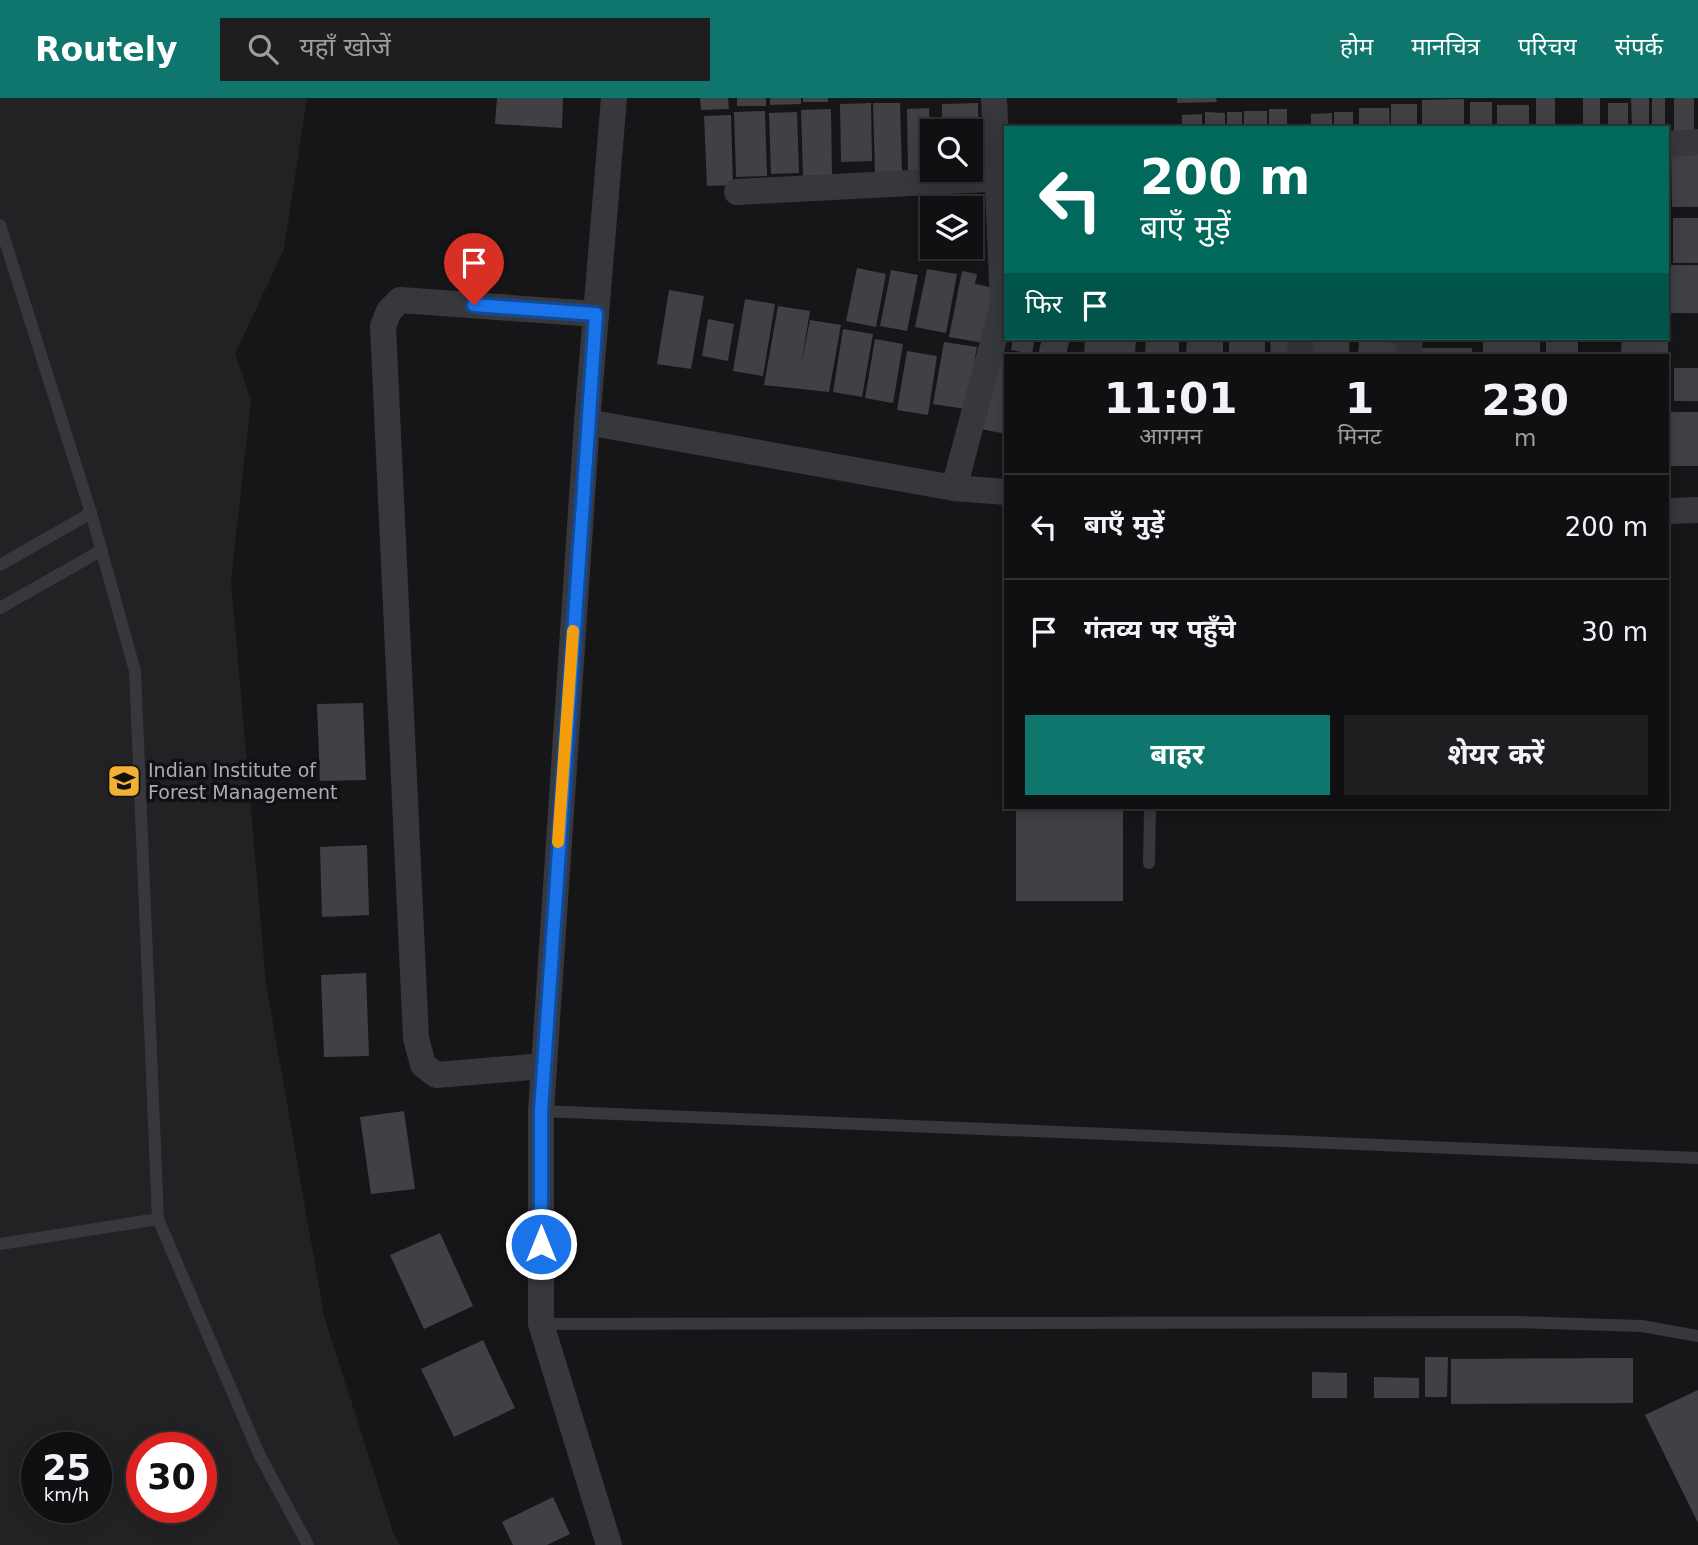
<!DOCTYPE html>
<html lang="hi">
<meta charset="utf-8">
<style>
:root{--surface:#101012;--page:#1e1e20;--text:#f1f3f6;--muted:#9c9d9f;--line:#303032;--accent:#0f766e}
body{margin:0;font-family:"DejaVu Sans","Noto Sans Devanagari",sans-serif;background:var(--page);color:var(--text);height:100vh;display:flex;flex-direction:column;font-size:26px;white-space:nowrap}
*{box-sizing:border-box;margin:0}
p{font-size:23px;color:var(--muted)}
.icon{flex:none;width:38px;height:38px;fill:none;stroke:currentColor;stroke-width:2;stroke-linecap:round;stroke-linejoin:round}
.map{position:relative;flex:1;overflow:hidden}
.panel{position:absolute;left:1004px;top:256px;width:665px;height:455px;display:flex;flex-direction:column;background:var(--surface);border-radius:0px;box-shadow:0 4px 18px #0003,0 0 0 2px var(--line)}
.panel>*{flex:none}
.hud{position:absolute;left:1004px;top:28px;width:665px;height:214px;border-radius:0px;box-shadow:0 4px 18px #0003,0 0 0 2px var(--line);background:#00695c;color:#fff;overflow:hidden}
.buttons{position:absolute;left:920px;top:21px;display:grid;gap:14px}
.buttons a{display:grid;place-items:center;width:63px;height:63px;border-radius:0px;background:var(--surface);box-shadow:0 4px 18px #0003,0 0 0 2px var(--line);font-size:35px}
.speed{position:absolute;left:21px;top:1334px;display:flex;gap:14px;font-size:35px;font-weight:700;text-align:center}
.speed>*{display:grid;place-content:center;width:91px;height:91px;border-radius:50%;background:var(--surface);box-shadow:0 4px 18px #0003,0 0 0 2px var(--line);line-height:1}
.speed small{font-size:18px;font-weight:400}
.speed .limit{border:10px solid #d22;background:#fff;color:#111}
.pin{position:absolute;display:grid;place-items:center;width:60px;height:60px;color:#fff;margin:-72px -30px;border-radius:50% 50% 50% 0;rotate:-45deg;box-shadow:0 0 7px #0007}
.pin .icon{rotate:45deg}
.me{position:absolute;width:77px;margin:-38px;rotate:0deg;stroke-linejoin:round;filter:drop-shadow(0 0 5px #0008)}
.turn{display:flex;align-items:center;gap:24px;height:147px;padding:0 21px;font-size:32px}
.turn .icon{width:91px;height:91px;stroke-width:2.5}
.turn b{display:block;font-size:49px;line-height:60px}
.then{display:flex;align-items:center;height:66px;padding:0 21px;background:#0003;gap:14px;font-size:26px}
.eta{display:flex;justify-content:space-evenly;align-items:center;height:119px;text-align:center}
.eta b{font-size:42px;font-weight:700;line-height:49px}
.primary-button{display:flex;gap:14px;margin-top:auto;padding:14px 21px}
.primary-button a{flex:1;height:80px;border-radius:0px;background:var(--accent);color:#fff;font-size:28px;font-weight:700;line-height:80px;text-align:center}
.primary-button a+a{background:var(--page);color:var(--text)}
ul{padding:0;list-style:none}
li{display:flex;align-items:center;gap:21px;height:105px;padding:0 21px;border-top:2px solid var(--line)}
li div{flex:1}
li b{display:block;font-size:26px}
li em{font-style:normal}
header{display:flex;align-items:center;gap:42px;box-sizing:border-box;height:98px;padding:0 35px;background:var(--accent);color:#fff}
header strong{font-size:33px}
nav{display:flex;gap:38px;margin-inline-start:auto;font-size:24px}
.search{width:490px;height:63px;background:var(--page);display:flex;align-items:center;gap:18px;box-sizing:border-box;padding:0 24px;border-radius:0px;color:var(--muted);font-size:26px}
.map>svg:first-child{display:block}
</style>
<header>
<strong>Routely</strong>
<div class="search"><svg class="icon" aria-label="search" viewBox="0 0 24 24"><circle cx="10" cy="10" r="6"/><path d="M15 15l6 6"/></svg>यहाँ खोजें</div>
<nav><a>होम</a><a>मानचित्र</a><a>परिचय</a><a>संपर्क</a></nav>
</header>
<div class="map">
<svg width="1698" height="1447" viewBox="0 0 1698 1447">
<rect width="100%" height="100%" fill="#161618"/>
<path fill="#222225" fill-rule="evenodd" d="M0 0H307L284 151 235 256 251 302 231 482 266 885 324 1218 393 1434 400 1447H0ZM37 1349H96V1409H37ZM142 1349H201V1409H142Z"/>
<g fill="#404145">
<path d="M497 0H563L562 30 495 26Z"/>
<path d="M700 0H728L729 11 701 12Z"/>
<rect x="737" y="0" width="29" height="8"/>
<path d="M770 0H801V6L770 7Z"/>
<rect x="803" y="0" width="25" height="4"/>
<path d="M1177 0H1216L1217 4 1177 5Z"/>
<rect x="1536" y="0" width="19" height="30"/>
<rect x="1583" y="0" width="17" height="30"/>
<path d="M1631 0H1649V30H1632Z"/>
<rect x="1652" y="0" width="13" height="30"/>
<rect x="1674" y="0" width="20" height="34"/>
<path d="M1464 1V30H1422V2Z"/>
<rect x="1470" y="4" width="22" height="26"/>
<path d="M871 5 872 63 841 64 840 6Z"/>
<path d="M873 5H900L902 74 875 75Z"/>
<path d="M978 5 979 60H971V33H942V6Z"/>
<rect x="1608" y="5" width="20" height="25"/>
<rect x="1391" y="6" width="26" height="24"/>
<rect x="1497" y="7" width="32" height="23"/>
<path d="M929 10 931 73 908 74 907 11Z"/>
<path d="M1359 10H1389L1390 30H1359Z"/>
<path d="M831 11 832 77 803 78 801 12Z"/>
<rect x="1269" y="11" width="18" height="19"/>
<path d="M765 13 767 78 736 79 734 14Z"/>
<rect x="1244" y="13" width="23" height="17"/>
<path d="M797 14 799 75 771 76 769 15Z"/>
<path d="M1205 14 1225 15V30H1205Z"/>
<rect x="1227" y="14" width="15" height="16"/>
<rect x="1334" y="14" width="19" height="16"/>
<path d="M1332 15V30H1311V16Z"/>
<path d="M1202 16V30H1182V17Z"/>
<path d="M731 17 733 87 707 88 704 18Z"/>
<path d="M1671 50 1698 51V109H1672Z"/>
<rect x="1673" y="120" width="25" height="45"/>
<rect x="1670" y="167" width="28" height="48"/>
<path d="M857 170 886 176 876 229 846 223Z"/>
<path d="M927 171 957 176 946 235 915 229Z"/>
<path d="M891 172 918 177 907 233 880 228Z"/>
<path d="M962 173 977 176 975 186 995 190 984 245 949 239Z"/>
<path d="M669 192 704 198 691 271 657 266Z"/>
<path d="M745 201 775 206 763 278 733 273Z"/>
<path d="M778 208 810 213 801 268 810 222 841 227 829 294 764 287Z"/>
<path d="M708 221 734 226 728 263 702 258Z"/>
<path d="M843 231 873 236 862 299 833 294Z"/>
<path d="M1013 240H1035L1032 256 1011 252Z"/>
<path d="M1042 240H1070L1066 257H1038Z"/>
<path d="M1085 240H1136L1135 257H1084Z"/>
<path d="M1146 240H1179V257H1145Z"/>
<path d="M1187 240H1223V257H1186Z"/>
<rect x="1229" y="240" width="36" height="17"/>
<path d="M1270 240H1294L1295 257H1271Z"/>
<path d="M1306 240H1350L1349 257H1305Z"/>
<path d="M1622 240H1668V257H1621Z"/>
<path d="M875 241 903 246 893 305 865 300Z"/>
<path d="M1359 242 1402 245 1401 257H1358Z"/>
<rect x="1546" y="243" width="32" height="14"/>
<path d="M944 244 977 249 966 311 933 306Z"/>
<rect x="1483" y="244" width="57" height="13"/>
<rect x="1415" y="250" width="57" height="7"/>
<path d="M907 253 937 258 928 317 897 312Z"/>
<path d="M996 259 1006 261V336L981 331Z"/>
<rect x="1674" y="270" width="24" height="33"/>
<rect x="1669" y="314" width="29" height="54"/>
<path d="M363 605 366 682 320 683 317 606Z"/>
<rect x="1016" y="709" width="107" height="94"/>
<path d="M367 747 369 817 322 819 320 749Z"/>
<path d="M366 875 369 958 324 959 321 877Z"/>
<path d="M404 1013 415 1091 371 1096 360 1019Z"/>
<path d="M440 1135 473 1208 424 1231 390 1157Z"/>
<path d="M483 1242 515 1310 454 1339 421 1271Z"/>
<path d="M1425 1259H1448L1447 1299H1425Z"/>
<path d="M1633 1260V1305L1451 1306V1261Z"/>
<path d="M1312 1274 1347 1275V1300H1312Z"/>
<path d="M1374 1279 1419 1280V1300H1374Z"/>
<path d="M1698 1292V1425L1645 1317Z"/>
<path d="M553 1399 570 1436 547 1447H513L502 1424Z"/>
</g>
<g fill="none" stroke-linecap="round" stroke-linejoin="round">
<g stroke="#37383d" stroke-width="12">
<path d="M0 127 91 415 135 573 158 1121 0 1146"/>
<path d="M0 467 91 415"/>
<path d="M0 510 102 452"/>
<path d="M1149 765 1150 709"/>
<path d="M541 1013 1698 1060"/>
<path d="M158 1121 259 1356 308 1447"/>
<path d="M541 1226 1517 1224 1642 1228 1698 1238"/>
</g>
<g stroke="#37383d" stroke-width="26">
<path d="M1668 46 1698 44"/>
<path d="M737 94 1006 80"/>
<path d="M1300 257 1301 240"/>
<path d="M1409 257 1410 240"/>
<path d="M587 324 954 390 1006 394"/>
<path d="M954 390 1003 207 994 0"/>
<path d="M1668 413 1698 412"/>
<path d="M544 968 436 977 423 967 416 940 383 228 389 213 400 202 596 216"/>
<path d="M609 1447 541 1226V1013L587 324 614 0"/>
</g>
</g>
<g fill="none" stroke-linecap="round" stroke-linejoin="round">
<defs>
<path id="route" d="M474 207 596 216 541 1013V1146"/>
</defs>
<use href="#route" stroke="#114b97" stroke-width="18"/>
<use href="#route" stroke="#1a73e8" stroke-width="12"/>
<path stroke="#f59e0b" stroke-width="12" d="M558 744 573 533"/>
</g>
<defs>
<symbol id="university-square" viewBox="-11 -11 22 22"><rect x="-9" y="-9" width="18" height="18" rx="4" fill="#f2b134" stroke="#111113"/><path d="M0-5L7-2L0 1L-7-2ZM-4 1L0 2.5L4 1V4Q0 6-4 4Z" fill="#111"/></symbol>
</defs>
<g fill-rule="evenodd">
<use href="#university-square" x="105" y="664" width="38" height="38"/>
</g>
<g text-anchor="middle" stroke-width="7" stroke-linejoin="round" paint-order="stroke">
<g font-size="19" fill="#a8adb8" stroke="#111113" text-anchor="start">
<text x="148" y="679">Indian Institute of<tspan x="148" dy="22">Forest Management</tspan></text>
</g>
</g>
</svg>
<div class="buttons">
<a><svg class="icon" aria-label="search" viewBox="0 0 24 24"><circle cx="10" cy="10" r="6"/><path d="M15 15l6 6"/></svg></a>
<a><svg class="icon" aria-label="layers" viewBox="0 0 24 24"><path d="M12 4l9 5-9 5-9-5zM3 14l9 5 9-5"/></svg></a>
</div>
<div class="speed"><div>25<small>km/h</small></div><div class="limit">30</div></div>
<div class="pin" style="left:474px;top:207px;background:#d93025"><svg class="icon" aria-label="arrive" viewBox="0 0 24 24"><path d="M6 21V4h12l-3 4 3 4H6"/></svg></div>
<svg class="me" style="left:541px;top:1146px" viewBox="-20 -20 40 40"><circle r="17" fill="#1a73e8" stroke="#fff" stroke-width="3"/><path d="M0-11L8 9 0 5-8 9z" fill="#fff"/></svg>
<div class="hud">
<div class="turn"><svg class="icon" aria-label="left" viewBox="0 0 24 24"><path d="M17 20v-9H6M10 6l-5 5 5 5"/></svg><div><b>200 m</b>बाएँ मुड़ें</div></div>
<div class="then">फिर<svg class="icon" aria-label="arrive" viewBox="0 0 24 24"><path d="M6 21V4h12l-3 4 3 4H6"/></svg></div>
</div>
<section class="panel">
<div class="eta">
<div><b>11:01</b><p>आगमन</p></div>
<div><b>1</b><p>मिनट</p></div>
<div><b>230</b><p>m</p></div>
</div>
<ul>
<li><svg class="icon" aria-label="left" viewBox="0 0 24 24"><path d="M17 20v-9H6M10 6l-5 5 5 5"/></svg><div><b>बाएँ मुड़ें</b></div><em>200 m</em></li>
<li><svg class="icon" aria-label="arrive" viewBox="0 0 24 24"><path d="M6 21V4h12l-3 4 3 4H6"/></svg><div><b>गंतव्य पर पहुँचे</b></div><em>30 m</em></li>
</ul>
<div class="primary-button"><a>बाहर</a><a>शेयर करें</a></div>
</section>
</div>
